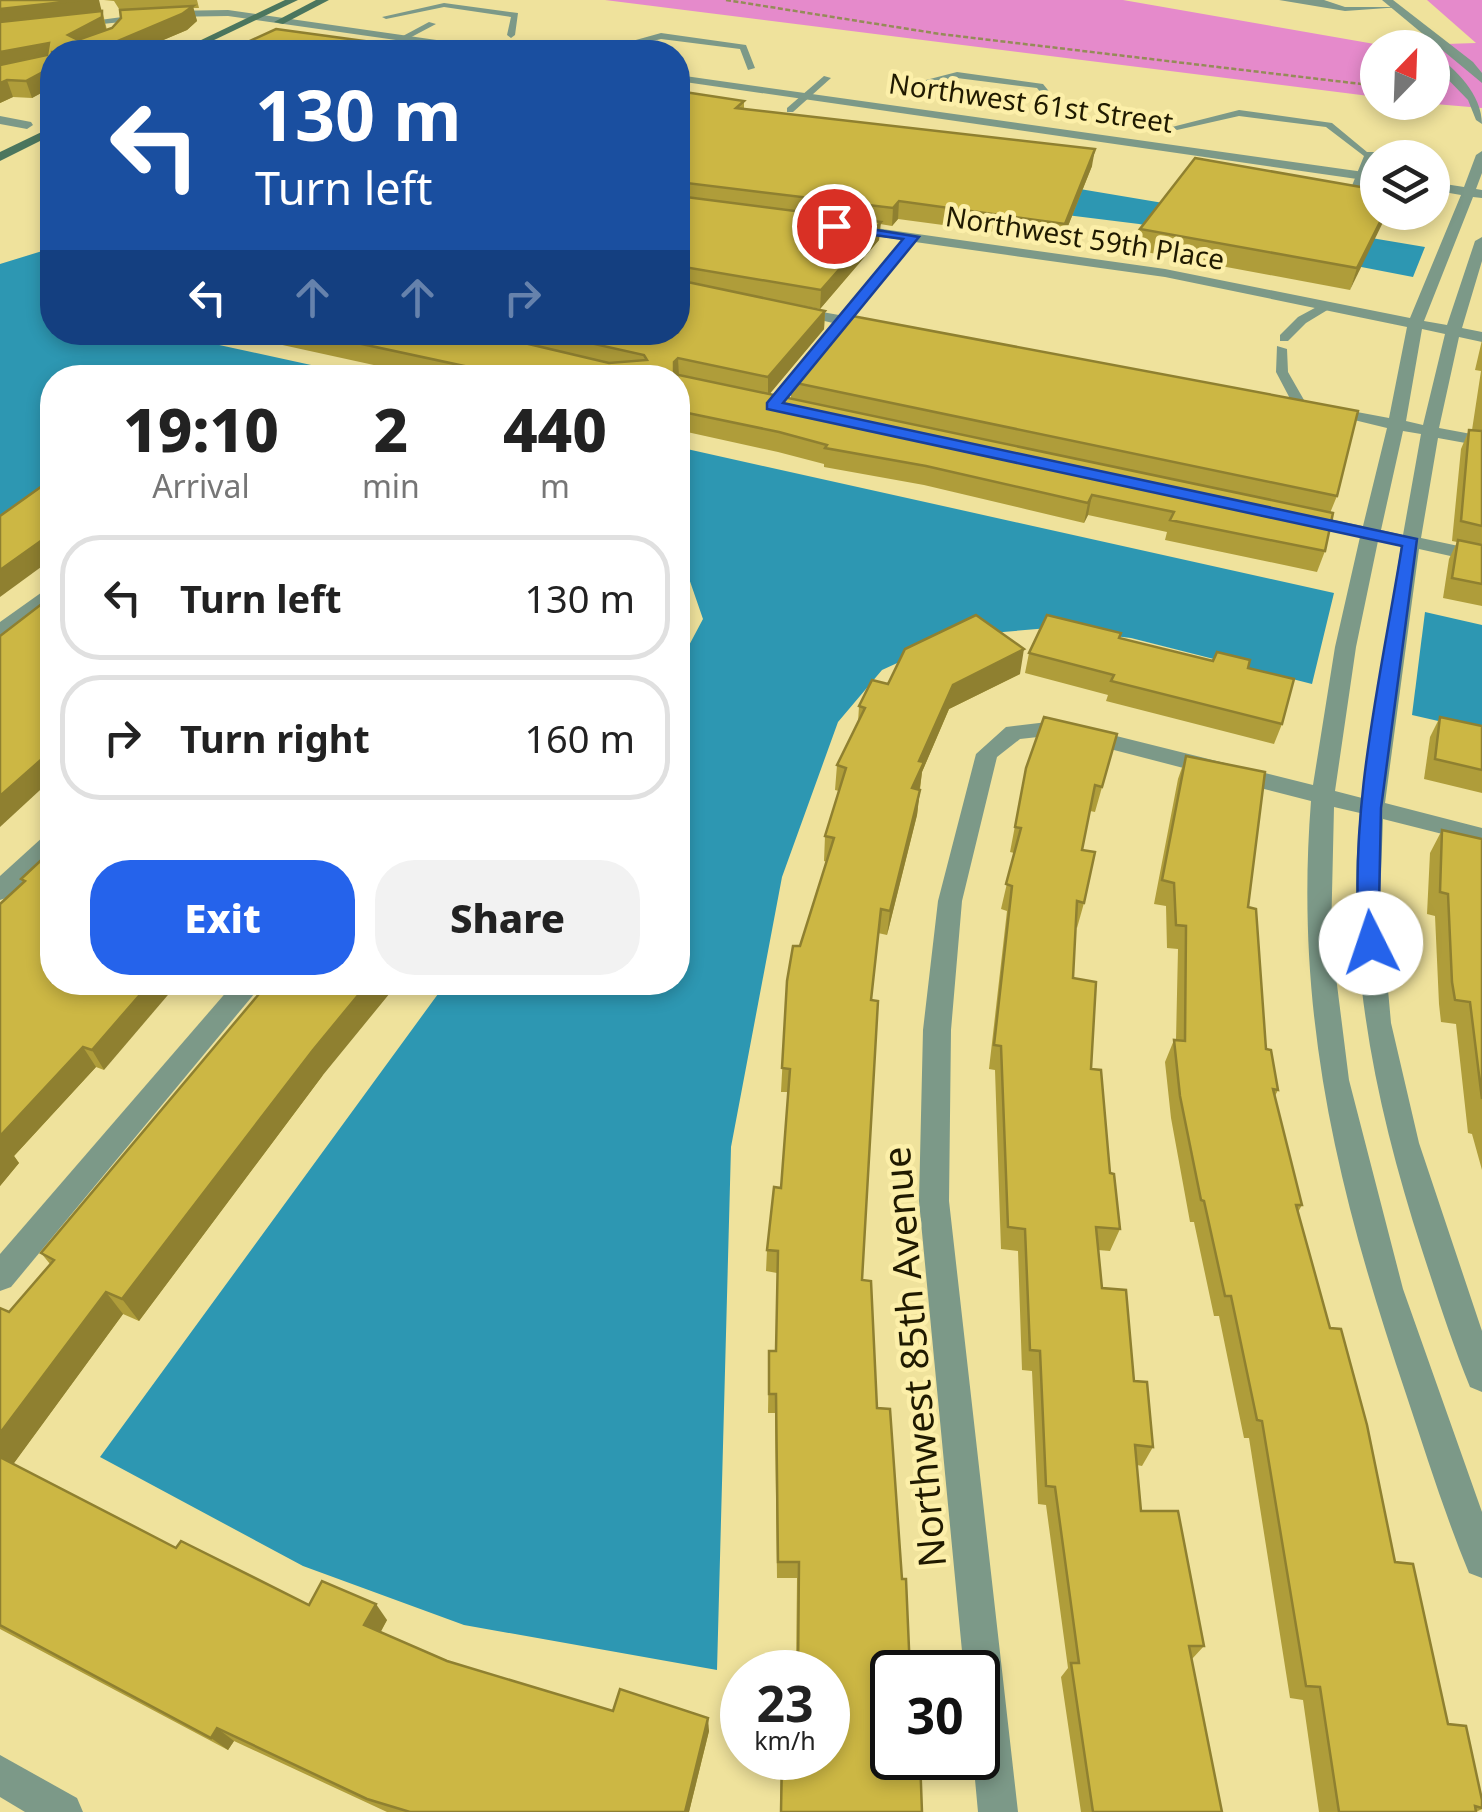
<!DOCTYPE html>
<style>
:root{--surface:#fff;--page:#f2f2f2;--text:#222;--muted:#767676;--line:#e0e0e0;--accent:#2563eb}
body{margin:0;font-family:"Noto Sans",sans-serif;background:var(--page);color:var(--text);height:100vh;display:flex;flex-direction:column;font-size:38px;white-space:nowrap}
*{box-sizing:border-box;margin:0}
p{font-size:32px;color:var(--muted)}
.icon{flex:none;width:55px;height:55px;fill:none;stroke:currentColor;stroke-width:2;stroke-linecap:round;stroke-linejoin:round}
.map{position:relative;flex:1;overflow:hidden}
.drawer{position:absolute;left:40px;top:365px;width:650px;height:630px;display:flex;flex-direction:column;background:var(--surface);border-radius:40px;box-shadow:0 5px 15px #0003}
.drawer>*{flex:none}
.banner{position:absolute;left:40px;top:40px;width:650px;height:305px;border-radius:40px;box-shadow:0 5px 15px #0003;background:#1a4fa0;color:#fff;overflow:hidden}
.needle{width:65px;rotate:23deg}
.buttons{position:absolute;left:1360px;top:30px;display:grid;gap:20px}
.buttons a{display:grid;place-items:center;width:90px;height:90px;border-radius:50%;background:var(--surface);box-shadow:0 5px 15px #0003;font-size:50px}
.speed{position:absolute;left:720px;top:1650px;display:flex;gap:20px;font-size:50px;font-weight:700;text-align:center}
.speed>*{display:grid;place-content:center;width:130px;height:130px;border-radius:50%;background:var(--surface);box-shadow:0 5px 15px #0003;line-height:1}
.speed small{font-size:25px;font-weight:400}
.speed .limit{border:5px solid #111;border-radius:15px;background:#fff;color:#111}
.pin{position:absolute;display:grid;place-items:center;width:85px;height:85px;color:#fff;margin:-42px;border:5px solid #fff;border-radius:50%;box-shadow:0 2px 10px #0007}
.me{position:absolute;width:110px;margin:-55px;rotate:356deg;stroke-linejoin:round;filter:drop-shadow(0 0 8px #0008)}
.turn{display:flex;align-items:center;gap:35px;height:210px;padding:0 50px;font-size:45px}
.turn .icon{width:130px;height:130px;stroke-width:2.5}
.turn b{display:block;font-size:70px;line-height:85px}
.lanes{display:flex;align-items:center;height:95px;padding:0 50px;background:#0003;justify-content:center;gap:50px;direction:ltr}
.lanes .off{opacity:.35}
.eta{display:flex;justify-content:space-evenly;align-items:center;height:170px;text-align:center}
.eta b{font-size:60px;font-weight:800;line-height:70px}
.action{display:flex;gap:20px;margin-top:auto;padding:20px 50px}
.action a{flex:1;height:115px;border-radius:40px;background:var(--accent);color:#fff;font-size:40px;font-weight:800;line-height:115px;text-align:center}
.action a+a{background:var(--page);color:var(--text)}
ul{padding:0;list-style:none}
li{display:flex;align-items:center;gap:30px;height:125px;margin:0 20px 15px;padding:0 30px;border:5px solid var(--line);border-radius:40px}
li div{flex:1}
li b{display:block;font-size:38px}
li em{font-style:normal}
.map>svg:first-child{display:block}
</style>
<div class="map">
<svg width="1482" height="1812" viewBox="0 0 1482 1812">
<rect width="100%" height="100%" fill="#efe29c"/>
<path fill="#e58acb" d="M605 0H1123L1386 46 1476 43 1427 0H1482V108L1423 103 1432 102V48H1378L1377 97Z"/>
<g fill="#2d97b2">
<path d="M678 167 1056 185 1425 247 1413 277 1139 224Z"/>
<path d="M52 248V332L164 333 366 377 52 378V489L0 524V264Z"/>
<path d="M678 447 1334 593 1312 684 1131 638 1049 628 956 636 882 670 838 722 782 877 731 1147 717 1670 464 1625 303 1566 100 1457 446 983 678 982V666L703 619 684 564 678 561Z"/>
<path d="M1425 612 1482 625V731L1412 715Z"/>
</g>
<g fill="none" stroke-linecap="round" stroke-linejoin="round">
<path stroke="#958b58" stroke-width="2.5" stroke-dasharray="5 2.5" stroke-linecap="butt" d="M726 0 940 34 1378 86"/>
<g fill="#7c9988" fill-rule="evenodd">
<path d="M1279 0H1324L1345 7H1401L1345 11Z"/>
<path d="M444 3 518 13 515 35 511 38 507 35 511 17 444 7 386 19 382 17Z"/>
<path d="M429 22 436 24 383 52 375 51Z"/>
<path d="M661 33 746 45 755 68 748 70 740 49 661 39 611 51 607 48Z"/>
<path d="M957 72 1043 84 1065 111 1057 113 1037 88 957 78 900 91 895 88Z"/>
<path d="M824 76 831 78 793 112H787V108Z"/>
<path d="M1239 110 1332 123 1367 152H1374L1358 195 1349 193 1364 156 1326 127 1239 116 1177 130 1172 127Z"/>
<path d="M1324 303 1334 306 1306 323 1288 341H1280V335L1298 317Z"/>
<path d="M1277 346 1287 349 1288 372 1308 407 1306 410H1296L1276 372Z"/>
</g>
<g fill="#7c9988" fill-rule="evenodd">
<path d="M1382 0H1393L1473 62 1482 73V83Z"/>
<path d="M228 10 499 49 504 52H480L228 16 167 17 75 27 70 24 167 11Z"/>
<path d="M1432 53C1456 68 1482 95 1482 124L1476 120 1468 100 1432 63Z"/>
<path d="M678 75 1378 174V182L678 81Z"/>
<path d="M0 116 31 122 33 125 27 129 0 124Z"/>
<path d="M1482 151V173L1476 189 1482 190V198L1473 197 1424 321 1447 325 1475 241 1482 237V261L1462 328 1482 332V342L1459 337 1439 428 1482 436V446L1438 438 1421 538 1482 551V563L1419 549 1385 803 1482 828V844L1383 819 1380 901 1391 1023 1419 1143 1482 1331V1392L1470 1387C1452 1343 1437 1296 1422 1250 1376 1107 1345 964 1360 813L1334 807 1331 937 1349 1080 1403 1289 1482 1512V1578L1469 1573C1445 1515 1426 1454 1406 1394 1338 1192 1294 1016 1311 801L1056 735 1020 739 997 757 962 901 951 1030 949 1201 1018 1812H978L973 1758H978V1672H964L919 1201 923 1030 938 901 976 754 1006 727 1056 721 1313 785 1335 647 1360 537 1294 523 1292 519 1301 513 1363 526 1387 428 1317 411 1325 406 1389 418 1407 327 1165 277 915 242 853 318 878 323V329L847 326 836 334 828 329 833 323 786 312 794 307 839 315 902 240 842 231V225L847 224 1165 269 1410 318 1461 195 1432 190V182L1464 187 1476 155ZM1422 329 1445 334 1423 425 1406 421ZM1403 431 1421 434 1403 535 1381 530ZM1378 541 1401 546 1362 798 1335 791 1356 647Z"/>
<path d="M805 357 819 360 779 410H767V402Z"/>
<path d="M52 585V600L0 638V622Z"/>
<path d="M52 833V856L9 897 0 900V876L44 836Z"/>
<path d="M235 982H264L11 1287 0 1291V1254Z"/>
<path d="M0 1755 77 1798 83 1812H25L0 1797Z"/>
</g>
<g fill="#4b765e" fill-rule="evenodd">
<path d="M285 0H298L189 52H176Z"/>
<path d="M316 0H329L283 24 274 22Z"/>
<path d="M52 127V135L0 161V152Z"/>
</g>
</g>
<g fill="#af9d3a">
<path d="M0 0 103 14 107 30 112 28 121 18V12L114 1 104 0H197L199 8H193L197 21 187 30 135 52H52V87L32 98 13 97 0 103Z"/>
<path d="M678 91 744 101V109L1092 166 1062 241 898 219 892 226 880 224 879 240 820 309 788 303 825 311 824 329 769 394 791 399V382L1337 496 1330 513 1325 551 1317 572 1165 540 1167 532 1088 515 1084 523 924 485 824 467V464L778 452 678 430V378H433L223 332H678Z"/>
<path d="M1378 212 1350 290 1135 250 1140 229Z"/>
<path d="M1482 340V606L1443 598 1449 559 1457 542 1452 541 1461 449 1469 430H1472L1481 371 1475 370Z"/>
<path d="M1120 639 1213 661 1248 668 1282 724 1274 744 1106 701 1108 695 1025 673 1029 653Z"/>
<path d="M1020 674 949 709 922 772 917 815 887 935 878 933 871 1000 862 1280 877 1408 892 1672 922 1812H780L781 1758H828V1672H796L797 1578H777L775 1413H768L769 1351H776L777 1273 766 1271 767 1250 781 1188 788 1092H781L787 981 800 946 827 862 824 861 825 836 839 791 835 790 837 765 858 723 859 706 888 684Z"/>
<path d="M1440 717 1482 726V793L1424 779 1430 737Z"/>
<path d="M1117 734 1095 812 1090 811 1082 850 1084 903 1077 928 1076 927 1073 978 1120 1229 1110 1251 1098 1250 1102 1288 1134 1381 1153 1447 1142 1466 1137 1465 1141 1511 1204 1646 1192 1659 1222 1812H1081L1061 1677 1068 1668 1046 1505 1038 1504 1032 1371 1022 1370 1018 1251 1001 1249 995 1070 989 1069 1007 911 1001 909 1014 853 1010 852 1026 768Z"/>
<path d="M1186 756 1248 907 1266 1049 1278 1090 1275 1096 1302 1205 1298 1212 1395 1562 1448 1724 1482 1800V1809L1476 1812H1319L1303 1700 1290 1698 1249 1438H1244L1219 1316H1214L1194 1222H1190L1171 1118 1165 1062 1174 1040H1176L1178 949 1167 948 1166 906 1154 904 1178 779Z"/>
<path d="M1442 830 1482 839V1170L1472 1134 1468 1133 1456 1024 1441 1022 1439 1004 1435 916 1427 914 1430 853Z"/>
<path d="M52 850 104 1070 96 1067 14 1156 19 1163 0 1186 23 883 21 879Z"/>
<path d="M323 1075 139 1321 123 1314 13 1464 176 1548 309 1605 387 1620 380 1632 447 1661 613 1711 709 1731 689 1812H387L234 1741 228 1750 0 1629V1308L9 1312 50 1264 41 1253Z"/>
</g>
<g fill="#8f8030">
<path d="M82 0H99L107 33 73 51 0 25V9Z"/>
<path d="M193 6 197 21 187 30 135 52H92Z"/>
<path d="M364 41 366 52H343Z"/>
<path d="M49 43 52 54 0 69V52Z"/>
<path d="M52 67V87L32 98 26 81Z"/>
<path d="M7 80 13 97 0 103V83Z"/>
<path d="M1095 149 1092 166 1062 241 1065 224Z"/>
<path d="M899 201 898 219 892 226 893 208Z"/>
<path d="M1385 212H1388L1350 290 1357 268Z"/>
<path d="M881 222 879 240 820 309 821 290Z"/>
<path d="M825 311 824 329 768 396V377Z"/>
<path d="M678 358 679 377 674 378V362Z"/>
<path d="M1092 495 1088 515 1084 523 1088 503Z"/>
<path d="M52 533V559L0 597V570Z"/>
<path d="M1024 649 1020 674 949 709 922 772 920 787 909 813 912 788 919 761 953 685Z"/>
<path d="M52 750V779L0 827V796Z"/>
<path d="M920 790 917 815 887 935 890 911Z"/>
<path d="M151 982H179L104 1070 92 1050Z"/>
<path d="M369 982H399L323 1075 139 1321 122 1299 313 1050Z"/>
<path d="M83 1047 96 1067 14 1156 19 1163 0 1186V1136Z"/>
<path d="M106 1292 123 1314 9 1470 0 1462V1433Z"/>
<path d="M376 1604 387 1620 376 1641 364 1625Z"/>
<path d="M708 1718 709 1731 689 1812H685Z"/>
<path d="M217 1728 234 1741 228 1750 211 1738Z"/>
</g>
<g fill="#ccb744" stroke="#8f8030" stroke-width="2.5">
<path d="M0 0H82L0 9Z"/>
<path d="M193 6 182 14 92 52H52V67L26 81 7 80 0 83V65L47 55 49 43 0 52V22L102 11V17L68 35 78 40 112 28 121 18 120 10Z"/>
<path d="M276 29 364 41 343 52H226Z"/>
<path d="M678 91 744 101 736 108 1095 149 1065 224 899 201 893 208 678 182Z"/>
<path d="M1195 158 1378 190V212H1385L1357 268 1140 229Z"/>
<path d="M678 196 881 222 821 290 678 266Z"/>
<path d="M678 280 825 311 768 377 678 358 674 362V374L1333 513 1325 551 1170 520 1174 512 1092 495 1088 503 926 466 825 448 827 445 779 432 678 411V378H520L306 332H478L609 363 647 360 644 355 541 332H678Z"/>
<path d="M847 315 1358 411 1337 496 791 382Z"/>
<path d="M1469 430 1482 431V526L1461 521Z"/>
<path d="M52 479V533L0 570V516Z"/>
<path d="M1458 540 1482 545V584L1452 578Z"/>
<path d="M52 596V750L0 796V636Z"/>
<path d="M976 615 1024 649 953 685 919 761 924 762 912 788 920 790 890 911 881 909 871 1000 878 1001 862 1280 871 1281 877 1408 890 1409 902 1579H906L910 1672H892V1758H920L922 1812H781L782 1758H828V1672H798L799 1562H778L776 1394H769V1351H776L778 1251 767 1250 774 1187 781 1188 790 1069 782 1068 787 981 793 946H800L834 838 825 836 846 768 837 765 865 708 859 706 872 680 888 684 905 649Z"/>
<path d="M1047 615 1121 633 1119 638 1213 661 1217 652 1250 660 1248 668 1294 679 1282 724 1111 681 1114 675 1029 653Z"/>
<path d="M1044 717 1117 734 1102 787 1095 785 1082 850 1095 852 1084 903 1077 901 1073 978 1096 982 1091 1069 1101 1070 1110 1173 1114 1174 1120 1229 1096 1227 1102 1288 1126 1290 1134 1381 1147 1382 1153 1447 1135 1445 1141 1511H1178L1204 1646H1189L1222 1812H1093L1071 1663H1079L1055 1487 1046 1486 1040 1351 1030 1350 1025 1229 1008 1227 1001 1046 994 1045 1012 886 1006 884 1021 828 1015 827 1026 768Z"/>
<path d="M1440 717 1482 726V770L1435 759Z"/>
<path d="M1186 756 1265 772 1248 907 1256 909 1266 1049 1271 1050 1278 1090 1273 1089 1302 1205H1296L1330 1328 1341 1329 1367 1425 1395 1562 1413 1564 1448 1724 1466 1726 1482 1800V1808L1475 1806 1476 1812H1339L1320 1687 1306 1686 1262 1421 1257 1420 1231 1296H1225L1204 1201 1201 1200 1180 1096 1174 1040 1185 1041 1186 926 1176 925 1174 883 1162 880Z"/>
<path d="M1442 830 1482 839V1099L1470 1002 1455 1000 1452 982 1448 894 1440 892Z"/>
<path d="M52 850V982H151L92 1050 83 1047 0 1136V904L25 881 21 879Z"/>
<path d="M269 982H369L313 1050 122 1299 106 1292 0 1433V1308L9 1312 54 1260 41 1253Z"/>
<path d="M0 1457 176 1548 181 1541 309 1605 322 1581 376 1604 364 1625 447 1661 613 1711 620 1689 708 1718 685 1812H410L367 1799 217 1728 211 1738 0 1625Z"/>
</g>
<path fill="#2563eb" stroke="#184099" stroke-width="2.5" d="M834 223 919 237 783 403 1417 539 1381 808 1379 905 1383 943 1379 950 1371 952 1360 943C1348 811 1381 676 1402 546L767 409V403L903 239 830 229Z"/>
<g text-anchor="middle" stroke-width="9" stroke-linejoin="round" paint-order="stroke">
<g font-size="28" fill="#201a00" stroke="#fcefa9">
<text transform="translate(1031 103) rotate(8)" y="10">Northwest 61st Street</text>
<text transform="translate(1085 238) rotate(9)" y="10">Northwest 59th Place</text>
</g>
<g font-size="38" fill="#201a00" stroke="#fcefa9">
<text transform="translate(915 1357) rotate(-95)" y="13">Northwest 85th Avenue</text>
</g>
</g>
</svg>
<div class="buttons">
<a><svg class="needle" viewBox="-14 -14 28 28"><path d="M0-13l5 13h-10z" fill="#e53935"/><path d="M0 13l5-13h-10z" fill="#767676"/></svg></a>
<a><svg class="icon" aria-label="layers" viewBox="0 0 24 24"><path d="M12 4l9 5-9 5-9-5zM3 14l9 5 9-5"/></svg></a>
</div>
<div class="speed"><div>23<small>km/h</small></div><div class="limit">30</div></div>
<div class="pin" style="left:834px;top:226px;background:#d93025"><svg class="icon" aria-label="arrive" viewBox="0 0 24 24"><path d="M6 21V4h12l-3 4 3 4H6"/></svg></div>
<svg class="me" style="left:1371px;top:943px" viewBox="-20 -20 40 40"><circle r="19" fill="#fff"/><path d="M0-13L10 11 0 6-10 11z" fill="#2563eb"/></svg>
<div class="banner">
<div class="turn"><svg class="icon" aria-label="left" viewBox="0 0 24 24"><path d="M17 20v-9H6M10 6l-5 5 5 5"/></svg><div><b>130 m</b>Turn left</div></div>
<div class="lanes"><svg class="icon" aria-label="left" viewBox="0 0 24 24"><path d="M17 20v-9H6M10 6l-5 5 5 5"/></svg><svg class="icon off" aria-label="ahead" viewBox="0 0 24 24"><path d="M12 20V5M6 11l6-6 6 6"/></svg><svg class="icon off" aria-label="ahead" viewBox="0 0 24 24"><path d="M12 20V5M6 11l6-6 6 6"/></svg><svg class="icon off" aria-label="right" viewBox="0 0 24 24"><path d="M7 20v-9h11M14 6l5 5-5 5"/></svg></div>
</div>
<section class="drawer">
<div class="eta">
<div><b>19:10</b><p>Arrival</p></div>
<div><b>2</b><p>min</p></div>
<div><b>440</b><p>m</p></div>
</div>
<ul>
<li><svg class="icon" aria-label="left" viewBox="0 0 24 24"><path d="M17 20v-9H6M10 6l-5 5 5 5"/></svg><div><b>Turn left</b></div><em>130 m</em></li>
<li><svg class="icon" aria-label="right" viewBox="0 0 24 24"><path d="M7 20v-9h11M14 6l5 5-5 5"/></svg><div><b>Turn right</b></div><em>160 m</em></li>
</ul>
<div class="action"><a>Exit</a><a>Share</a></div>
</section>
</div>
